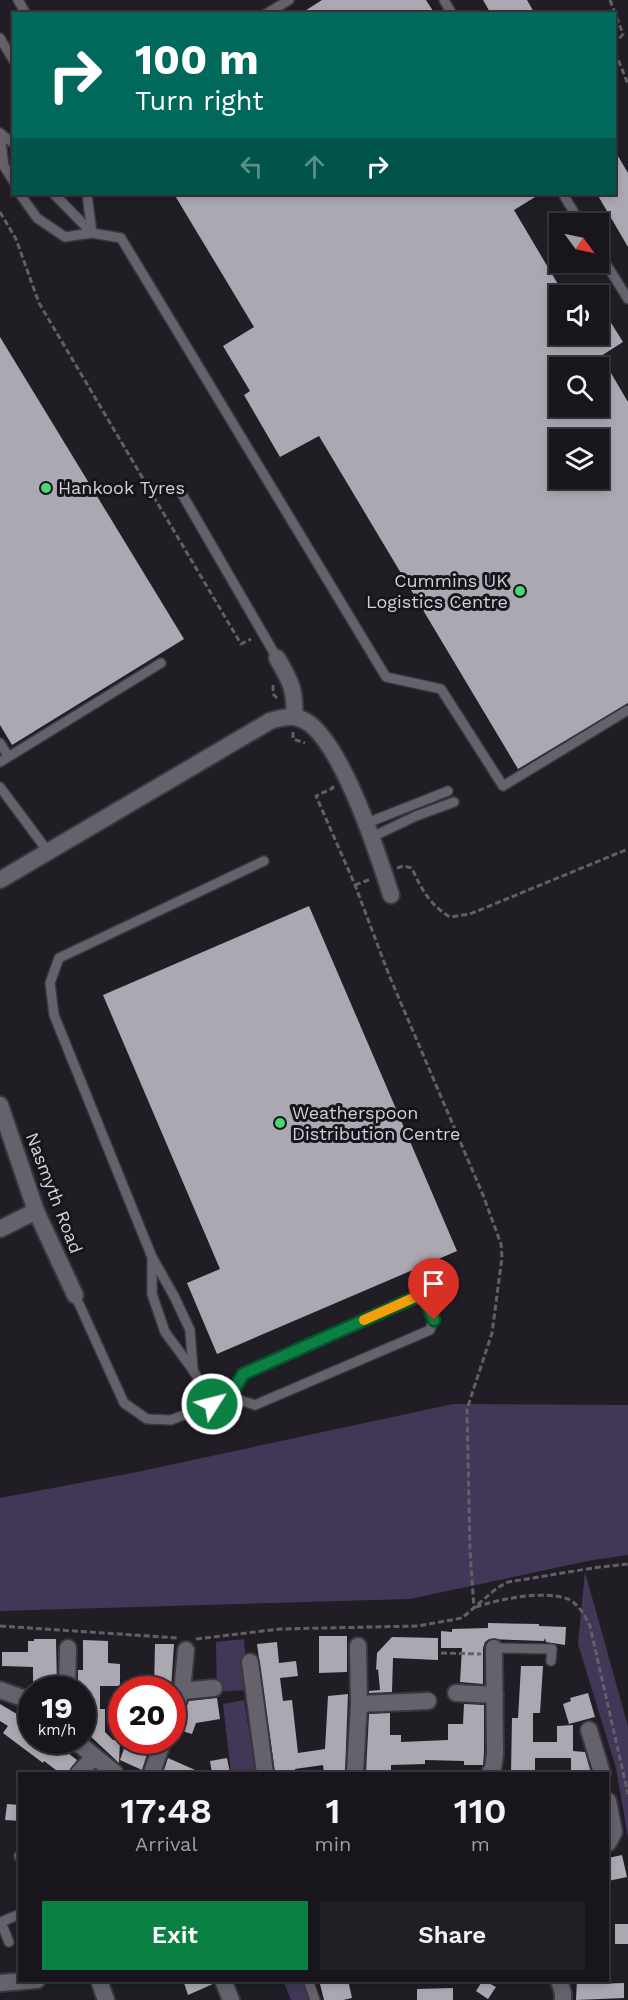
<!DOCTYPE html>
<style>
:root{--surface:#18161c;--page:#211f25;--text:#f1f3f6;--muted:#9f9fa3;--line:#36353b;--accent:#0b8043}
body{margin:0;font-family:"Work Sans",sans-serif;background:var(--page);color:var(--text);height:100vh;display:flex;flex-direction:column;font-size:22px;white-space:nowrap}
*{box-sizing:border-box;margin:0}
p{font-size:20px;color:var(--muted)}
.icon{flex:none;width:33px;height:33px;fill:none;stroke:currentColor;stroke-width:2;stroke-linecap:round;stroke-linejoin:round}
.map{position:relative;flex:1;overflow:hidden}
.drawer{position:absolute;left:18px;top:1772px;width:591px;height:210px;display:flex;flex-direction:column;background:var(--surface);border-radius:0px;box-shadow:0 3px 9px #0003,0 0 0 2px var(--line)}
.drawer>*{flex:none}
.banner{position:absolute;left:12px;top:12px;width:604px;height:183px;border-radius:0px;box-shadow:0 3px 9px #0003,0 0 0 2px var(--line);background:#00695c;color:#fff;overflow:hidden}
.needle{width:39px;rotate:123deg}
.fabs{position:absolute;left:549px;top:213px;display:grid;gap:12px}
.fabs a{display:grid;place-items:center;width:60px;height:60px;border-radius:0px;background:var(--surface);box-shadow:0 3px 9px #0003,0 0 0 2px var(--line);font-size:30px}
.speed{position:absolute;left:18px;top:1676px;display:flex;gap:12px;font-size:30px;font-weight:700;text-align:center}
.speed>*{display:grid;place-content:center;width:78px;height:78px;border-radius:50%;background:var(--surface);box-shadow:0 3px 9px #0003,0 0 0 2px var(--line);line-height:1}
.speed small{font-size:15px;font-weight:400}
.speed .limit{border:9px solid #d22;background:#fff;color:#111}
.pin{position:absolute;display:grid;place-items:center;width:51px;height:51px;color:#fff;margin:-62px -26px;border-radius:50% 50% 50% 0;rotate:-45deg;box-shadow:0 0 6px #0007}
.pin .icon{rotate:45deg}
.me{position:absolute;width:66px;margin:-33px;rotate:54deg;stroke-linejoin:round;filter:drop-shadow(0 0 4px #0008)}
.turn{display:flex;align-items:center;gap:21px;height:126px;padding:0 24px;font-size:27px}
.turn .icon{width:78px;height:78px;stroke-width:2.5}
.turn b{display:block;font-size:42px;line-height:51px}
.lanes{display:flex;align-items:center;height:57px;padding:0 24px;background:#0003;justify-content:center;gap:30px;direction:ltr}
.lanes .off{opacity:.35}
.eta{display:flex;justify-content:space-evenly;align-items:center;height:102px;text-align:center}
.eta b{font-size:36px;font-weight:600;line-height:42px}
.button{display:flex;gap:12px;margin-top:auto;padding:12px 24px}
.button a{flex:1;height:69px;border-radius:0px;background:var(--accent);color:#fff;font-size:24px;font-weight:600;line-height:69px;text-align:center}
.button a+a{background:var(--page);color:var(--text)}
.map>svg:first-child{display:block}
</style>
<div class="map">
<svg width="628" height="2000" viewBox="0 0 628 2000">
<rect width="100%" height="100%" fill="#201d25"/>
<g fill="#423756">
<path d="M453 1404 628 1405V1555L593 1560 410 1599 0 1611V1498L137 1472Z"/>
<path d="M585 1572 628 1726V1838L616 1768 578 1644Z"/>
<path d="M244 1639 248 1690 217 1692 216 1642Z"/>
<path d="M244 1700 256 1773H231L223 1704Z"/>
<path d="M283 1980H304L311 2000H291Z"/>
</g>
<g fill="#aba8b2" fill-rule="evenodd">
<path d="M322 0H426L435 14H300Z"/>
<path d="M483 0H527L535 14H491Z"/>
<path d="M615 151 628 173V247L597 194H615Z"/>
<path d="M174 194H540L514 210 565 296H560V334H598V302L623 342 601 356 628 402V703L518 769 319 436 280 457 244 395 250 391 223 346 254 327ZM560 368H598V406H560ZM560 440H598V478H560Z"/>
<path d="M0 337 184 639 12 745 0 725Z"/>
<path d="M309 906 457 1251 217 1354 187 1283 220 1269 103 995Z"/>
<path d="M488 1623 539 1624V1626L566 1627 565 1645 546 1642 545 1638 544 1641 489 1639 485 1642 483 1648V1684L460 1682 462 1648H441V1631L452 1632V1629L488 1628Z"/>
<path d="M319 1636H347V1672L319 1673Z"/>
<path d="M392 1637 438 1638V1660L393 1658 392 1692 369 1693V1691L380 1690 378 1669 376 1670 377 1653Z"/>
<path d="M34 1639H56L57 1687H33V1667L2 1666V1652H28V1641H34Z"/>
<path d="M83 1640 108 1641V1663L120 1664V1686H100V1709H105V1732L113 1740H120L119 1763 88 1734 87 1708H82V1689H78V1670H83Z"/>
<path d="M277 1642 279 1663 296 1661 298 1676 280 1678 283 1701 292 1700 298 1753 325 1749 328 1696 348 1694 345 1773H324L323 1765 295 1769V1773H275L257 1644Z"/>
<path d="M155 1644H174L171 1689H154Z"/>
<path d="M521 1666H543L540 1713H533V1742H557V1726L573 1725V1751L585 1752 591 1773H571V1758H535V1770H530V1773H511L512 1718H518Z"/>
<path d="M588 1693 595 1717 569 1724 563 1704 571 1701 570 1698Z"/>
<path d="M217 1698 220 1719 196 1723 192 1734 172 1728V1725L181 1720 189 1701Z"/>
<path d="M0 1704 32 1723V1740H51L77 1760 68 1773H60L44 1761 43 1763 3 1733 8 1726 0 1721Z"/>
<path d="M464 1704 484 1705V1753L483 1765H464V1761L425 1760V1764L391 1765V1770L366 1772 369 1714 390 1713V1735H401V1742L448 1740V1724H463Z"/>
<path d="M127 1740 149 1748 142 1770 120 1760Z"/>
<path d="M168 1758 202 1773H163Z"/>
<path d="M227 1758 230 1773H212L210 1761Z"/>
<path d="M7 1804 20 1805V1821L5 1820Z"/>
<path d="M622 1855 627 1877 608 1881V1858Z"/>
<rect x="615" y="1924" width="13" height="20"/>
<path d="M183 1980H213V1984L188 1995Z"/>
<path d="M319 1980H348L352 1998 343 2000H324Z"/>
<path d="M483 1980 496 1987 488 1999 476 1991Z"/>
<path d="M577 1980H594V1984L624 1983V1998L576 2000Z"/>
<path d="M453 1988V2000H417V1989Z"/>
</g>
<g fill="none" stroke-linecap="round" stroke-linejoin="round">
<defs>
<g id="service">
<path d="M18 0 26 14"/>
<path d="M444 0 452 14"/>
<path d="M266 14 289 0"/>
<path d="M0 38 14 61"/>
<path d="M0 133 4 166 14 182"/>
<path d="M0 133 14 144"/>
<path d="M20 194 37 218 65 237 92 233 121 238 386 677 441 689 503 786 628 710"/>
<path d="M54 194 92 233"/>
<path d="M87 194 92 233"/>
<path d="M563 194 581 224"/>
<path d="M598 251 628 299"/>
<path d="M182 494 277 658"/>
<path d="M0 743 8 756"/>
<path d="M0 762 161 663"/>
<path d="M0 787 49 853"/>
<path d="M367 823 448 791"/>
<path d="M372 837 416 816 454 802"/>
<path d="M152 1257 54 1015 50 983 59 958 264 861"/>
<path d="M75 1295 124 1403 147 1419 171 1420 230 1397 243 1374 416 1297 425 1298 433 1320 430 1330 255 1405 230 1397"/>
<path d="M193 1370 190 1330 174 1296 152 1257V1294L165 1332 193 1370 212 1404"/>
<path d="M494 1648 552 1649 551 1661"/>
<path d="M19 1856 20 1858"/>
<path d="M9 1942 1 1922 20 1914"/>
<path d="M308 1980 315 2000"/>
</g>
<g id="minor">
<path d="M277 658C290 680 296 690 294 717"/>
<path d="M0 880 270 721C280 718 290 715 301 719 339 732 379 857 391 895"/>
<path d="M0 1105 36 1211 75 1295"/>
<path d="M0 1229 36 1211"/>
<path d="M250 1662 265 1773"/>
<path d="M67 1689 68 1648"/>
<path d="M0 1690 23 1698 32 1706"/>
<path d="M182 1691 214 1688"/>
<path d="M456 1693 495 1695"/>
<path d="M359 1704 428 1701"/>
<path d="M172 1715 182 1691 186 1650"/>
<path d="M589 1730 602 1773"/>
<path d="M74 1740 115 1773"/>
<path d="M79 1773 94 1757"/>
<path d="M152 1773 163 1740"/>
<path d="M355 1773 359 1704 358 1646"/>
<path d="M490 1773 493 1768 495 1754 494 1648"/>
<path d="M608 1801 614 1832 608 1843"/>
<path d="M99 1980 106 2000"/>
<path d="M223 1980 231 2000"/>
<path d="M559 1980 563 1993V2000"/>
<path d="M0 1983 37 1980"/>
</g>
</defs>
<use href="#service" stroke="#3a373e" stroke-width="12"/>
<use href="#minor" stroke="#3a373e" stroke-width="20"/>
<g stroke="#626067" stroke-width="3" stroke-dasharray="6 3" stroke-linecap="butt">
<path d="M610 0 623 34 615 44"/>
<path d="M615 52 628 84"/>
<path d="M0 212 16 239 39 303 241 644 251 639"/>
<path d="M273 685V694L277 698"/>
<path d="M293 732V739L305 743"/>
<path d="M332 786 333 788 316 796 355 885 389 975 483 1195 501 1244 502 1257 492 1333 467 1409 470 1551 474 1608"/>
<path d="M397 868 403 866 412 868C421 889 430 905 450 917L470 914 628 849"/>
<path d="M355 885 371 879"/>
<path d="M476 1607C499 1599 547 1589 570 1600 580 1606 585 1616 590 1626L628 1794"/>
<path d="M0 1626 178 1638"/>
<path d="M196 1639 280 1629 418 1626 462 1618 497 1588 508 1582 593 1568 628 1564"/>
<path d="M441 1653 481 1654"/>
</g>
<use href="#service" stroke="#65626b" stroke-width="9"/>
<use href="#minor" stroke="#65626b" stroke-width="16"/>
</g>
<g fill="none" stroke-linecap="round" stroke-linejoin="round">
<defs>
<path id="route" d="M212 1404 230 1397 243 1374 416 1297 425 1298 434 1320"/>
</defs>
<use href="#route" stroke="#07532c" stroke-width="15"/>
<use href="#route" stroke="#0b8043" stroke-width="10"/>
<path stroke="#f59e0b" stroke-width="10" d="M364 1320 413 1298"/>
</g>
<g fill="#4cd676" stroke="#17141c" stroke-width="2">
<circle cx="46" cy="488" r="6"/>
<circle cx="520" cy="591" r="6"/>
<circle cx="280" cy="1123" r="6"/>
</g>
<g text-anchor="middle" stroke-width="6" stroke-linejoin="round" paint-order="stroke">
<g font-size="18" fill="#d3d1d7" stroke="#17141c" text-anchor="start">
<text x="58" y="494">Hankook Tyres</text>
<text x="508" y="587" text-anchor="end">Cummins UK<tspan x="508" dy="21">Logistics Centre</tspan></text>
<text x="292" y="1119">Weatherspoon<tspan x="292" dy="21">Distribution Centre</tspan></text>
</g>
<g font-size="18" fill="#d3d1d7" stroke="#17141c">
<text transform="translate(54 1193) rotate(69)" y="6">Nasmyth Road</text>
</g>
</g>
</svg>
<div class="fabs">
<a><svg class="needle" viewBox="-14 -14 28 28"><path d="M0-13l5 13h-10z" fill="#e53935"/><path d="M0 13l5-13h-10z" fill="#9f9fa3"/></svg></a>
<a><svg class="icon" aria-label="sound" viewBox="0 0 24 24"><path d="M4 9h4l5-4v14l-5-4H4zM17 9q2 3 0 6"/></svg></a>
<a><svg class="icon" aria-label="search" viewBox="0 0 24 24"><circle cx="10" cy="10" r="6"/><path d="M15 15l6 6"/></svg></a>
<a><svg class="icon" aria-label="layers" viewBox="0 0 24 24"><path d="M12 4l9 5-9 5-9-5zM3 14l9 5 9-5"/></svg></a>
</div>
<div class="speed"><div>19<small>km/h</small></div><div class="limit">20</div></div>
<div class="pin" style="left:434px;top:1320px;background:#d93025"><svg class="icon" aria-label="arrive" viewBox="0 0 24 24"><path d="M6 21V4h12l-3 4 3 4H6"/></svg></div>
<svg class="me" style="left:212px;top:1404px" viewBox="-20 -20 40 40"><circle r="17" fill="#0b8043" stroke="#fff" stroke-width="3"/><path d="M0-11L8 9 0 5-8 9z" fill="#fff"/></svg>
<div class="banner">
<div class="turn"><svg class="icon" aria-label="right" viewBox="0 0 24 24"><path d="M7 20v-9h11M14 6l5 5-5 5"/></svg><div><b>100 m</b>Turn right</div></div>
<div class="lanes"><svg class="icon off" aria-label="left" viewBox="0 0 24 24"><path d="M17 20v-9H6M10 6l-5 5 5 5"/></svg><svg class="icon off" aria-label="ahead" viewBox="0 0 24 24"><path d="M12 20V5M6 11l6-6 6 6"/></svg><svg class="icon" aria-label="right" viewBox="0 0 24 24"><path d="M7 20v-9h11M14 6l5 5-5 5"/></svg></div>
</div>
<section class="drawer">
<div class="eta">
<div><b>17:48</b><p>Arrival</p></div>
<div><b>1</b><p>min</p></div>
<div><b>110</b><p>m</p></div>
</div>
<div class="button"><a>Exit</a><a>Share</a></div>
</section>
</div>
